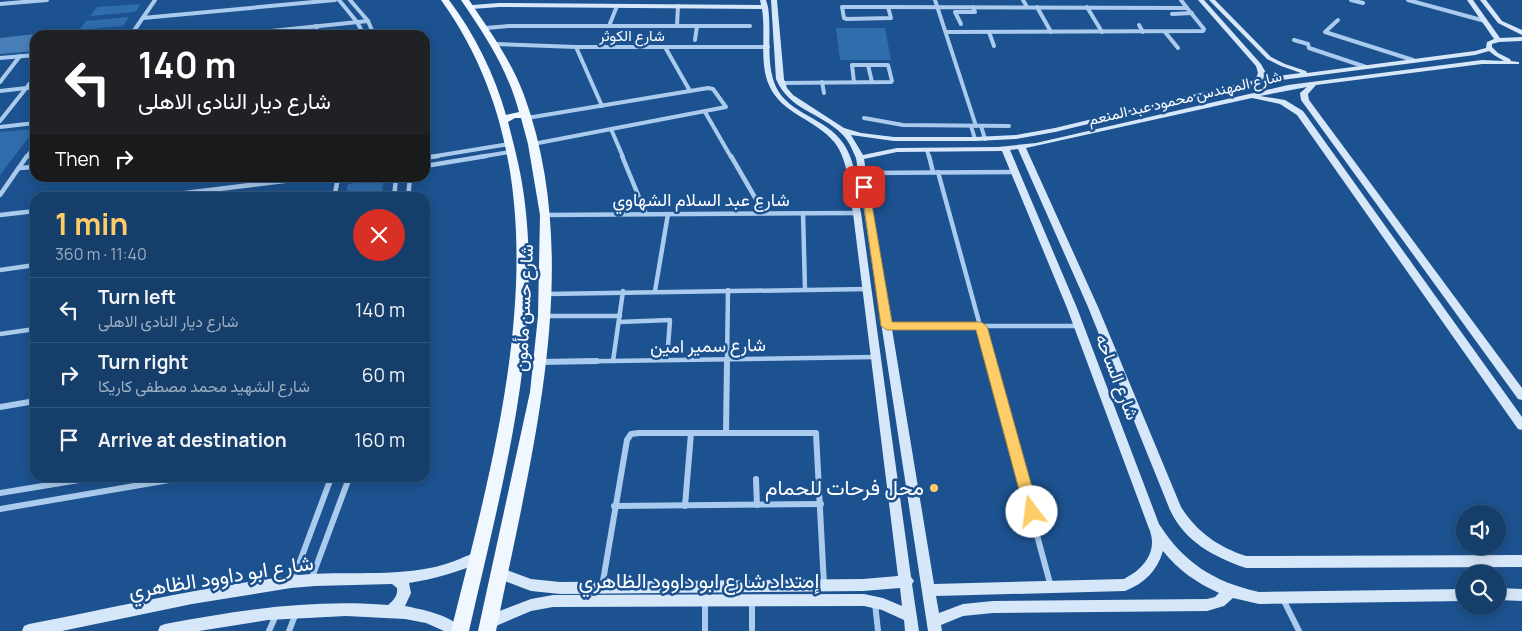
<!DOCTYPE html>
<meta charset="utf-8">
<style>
:root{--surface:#153e6b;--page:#224973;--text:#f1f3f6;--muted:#9daec1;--line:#34577e;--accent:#fecd68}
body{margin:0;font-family:Manrope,Vazirmatn,sans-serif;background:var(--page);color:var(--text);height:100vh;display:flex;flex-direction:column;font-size:19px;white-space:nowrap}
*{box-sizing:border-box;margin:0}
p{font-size:16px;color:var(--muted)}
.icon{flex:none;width:28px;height:28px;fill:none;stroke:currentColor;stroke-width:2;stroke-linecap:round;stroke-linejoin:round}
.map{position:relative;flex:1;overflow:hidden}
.panel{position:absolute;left:30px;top:192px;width:400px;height:290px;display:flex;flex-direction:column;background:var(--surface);border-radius:15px;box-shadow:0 2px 12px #0003,0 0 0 1px var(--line)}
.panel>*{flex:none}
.banner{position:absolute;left:30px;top:30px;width:400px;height:152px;border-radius:15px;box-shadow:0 2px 12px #0003,0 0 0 1px var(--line);background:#202124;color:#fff;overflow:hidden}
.controls{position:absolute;left:1456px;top:505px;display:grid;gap:10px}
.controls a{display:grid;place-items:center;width:50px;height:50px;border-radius:50%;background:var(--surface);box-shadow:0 2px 12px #0003,0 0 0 1px var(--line);font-size:25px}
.pin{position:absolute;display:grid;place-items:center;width:42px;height:42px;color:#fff;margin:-21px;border-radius:10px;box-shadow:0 2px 8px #0006}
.me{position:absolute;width:55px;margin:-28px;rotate:345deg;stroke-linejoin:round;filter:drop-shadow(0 0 4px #0008)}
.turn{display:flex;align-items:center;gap:18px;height:105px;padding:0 25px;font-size:22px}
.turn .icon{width:65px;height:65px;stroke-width:2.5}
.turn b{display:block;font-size:35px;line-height:42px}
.then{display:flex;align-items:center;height:48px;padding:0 25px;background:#0003;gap:10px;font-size:19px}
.round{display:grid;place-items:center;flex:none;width:52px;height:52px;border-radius:26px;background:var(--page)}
.head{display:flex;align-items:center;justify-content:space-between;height:85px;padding:0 25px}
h1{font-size:30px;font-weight:700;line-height:38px;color:var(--accent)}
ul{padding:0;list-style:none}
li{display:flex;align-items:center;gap:15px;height:65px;padding:0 25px;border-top:1px solid var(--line)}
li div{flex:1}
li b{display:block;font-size:19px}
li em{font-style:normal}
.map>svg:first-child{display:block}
</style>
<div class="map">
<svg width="1522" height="631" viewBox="0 0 1522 631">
<rect width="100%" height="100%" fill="#1c528f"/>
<g fill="#2f6dad">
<path d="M141 4 135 12 90 16 97 7Z"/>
<path d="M129 17 123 26 79 30 86 21Z"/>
<path d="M836 28H885L891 60H840Z"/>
<path d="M35 129 0 175V132Z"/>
<path d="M383 180 382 197H345L348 184Z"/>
</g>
<path fill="#497fb8" d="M35 34V51L0 54V38Z"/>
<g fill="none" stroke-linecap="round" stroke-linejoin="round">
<g stroke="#aacbee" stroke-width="4">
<path d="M339 0 357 22 364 35"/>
<path d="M350 0 368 21 374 35"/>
<path d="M935 0 976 126"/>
<path d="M1023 0 1027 7"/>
<path d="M1351 0 1363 3"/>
<path d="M1408 0 1485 21"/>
<path d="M0 4 47 0"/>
<path d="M842 7H888L891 18 847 19 844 18Z"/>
<path d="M888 7 1187 8 1181 0"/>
<path d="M1037 7 1051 32"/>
<path d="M1087 7 1102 32"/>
<path d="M1172 14 1192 13"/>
<path d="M143 18 335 0"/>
<path d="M1338 20 1325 32 1413 60"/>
<path d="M961 24 955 12H975L973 7"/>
<path d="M1139 25 1143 32"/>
<path d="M316 26 318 35"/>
<path d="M609 26 617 6"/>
<path d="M677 26 678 6"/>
<path d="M486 28 509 26H750"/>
<path d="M946 32 1203 31 1204 29 1187 8"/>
<path d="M989 32 994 46"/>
<path d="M1165 32 1178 48"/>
<path d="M131 35 155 0"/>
<path d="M231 35 368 21"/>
<path d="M695 40 697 26"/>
<path d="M1294 40 1308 44 1309 48 1366 67"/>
<path d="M495 44 576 47H768"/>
<path d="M576 47 602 106"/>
<path d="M665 47 690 91"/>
<path d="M0 58 35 55"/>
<path d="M868 65 872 82"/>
<path d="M0 82 20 56"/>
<path d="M822 82 824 93"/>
<path d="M781 83 891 82 892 81 888 65H852L854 82"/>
<path d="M0 91 35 87"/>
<path d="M705 112 731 157"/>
<path d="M527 118 708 88 713 89 726 107 533 144"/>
<path d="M864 118 903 125 1009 126"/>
<path d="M0 121 35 77"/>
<path d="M971 126 975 139"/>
<path d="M981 126 985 139"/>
<path d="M0 127 35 123"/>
<path d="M611 129 623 157"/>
<path d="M927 150 929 157"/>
<path d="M27 157 35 145"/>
<path d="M430 157 509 144"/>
<path d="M479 157 510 152"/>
</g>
<g stroke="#aacbee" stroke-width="4.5">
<path d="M622 156 646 214"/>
<path d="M731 156 764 213"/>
<path d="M929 156 933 172"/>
<path d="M425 158 438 156"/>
<path d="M425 166 486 156"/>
<path d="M19 168 35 167"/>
<path d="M938 172 990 362"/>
<path d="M862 173 1015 172"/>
<path d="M0 195 27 156"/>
<path d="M145 198 308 178"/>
<path d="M334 198 338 178"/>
<path d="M394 198 396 178"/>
<path d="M408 198 410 178"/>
<path d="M803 213 805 289"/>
<path d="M0 215 35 211"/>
<path d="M545 215 857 213"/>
<path d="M0 270 35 265"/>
<path d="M655 291 668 214"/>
<path d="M547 294 867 289"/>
<path d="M544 316H620"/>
<path d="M619 322 670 320 667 360"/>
<path d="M887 326H1079"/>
<path d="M0 334 35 329"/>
<path d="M613 361 623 291"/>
<path d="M540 362 876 357"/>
<path d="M727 362 728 290"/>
</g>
<g stroke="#aacbee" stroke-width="6">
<path d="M990 361 1051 587"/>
<path d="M540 362 597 361"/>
<path d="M0 407 35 401"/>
<path d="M726 433 727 361"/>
<path d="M756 479 757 505"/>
<path d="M0 493 91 478"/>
<path d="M614 506 821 504"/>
<path d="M685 506 691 433"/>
<path d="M0 509 181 478"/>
<path d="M293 580 331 478"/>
<path d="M311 580 349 478"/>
<path d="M602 587 627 440 631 434 639 433H816L824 585"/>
<path d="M1283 599 1299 631"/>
<path d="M705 601V631"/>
<path d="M752 602V631"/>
<path d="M875 603 878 631"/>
<path d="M269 631 276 615"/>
<path d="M289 631 296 613"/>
</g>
<g fill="#d7e7fa" fill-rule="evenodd">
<path d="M760 0H766L768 7C772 32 765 63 776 87 789 114 826 118 843 143 857 163 857 190 861 213L911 577 914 581 912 584 919 631H905L904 620 882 610 864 606 553 607 531 611 489 629 484 627 482 622 484 617 531 599 553 595 864 594 883 598 902 606 900 588 863 591 560 594 531 591 494 577 492 573 494 569 499 567 531 579 560 582 863 579 898 576 853 213C849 190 849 162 835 143 816 119 781 114 769 85 759 62 766 34 762 9L499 7 472 9 469 7 472 5 499 3 761 5Z"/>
<path d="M771 0H777L784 79 787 88 793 95 844 128 861 133 894 137H975L1016 135 1055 128 1255 80 1258 73 1256 66 1198 0H1204L1261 64 1266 73 1263 78 1301 73 1281 66 1267 59 1209 0H1215L1271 57 1285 64 1306 71 1307 73 1475 51 1486 48 1487 42 1494 39 1467 0H1473L1500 38 1522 37V41L1499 42 1492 44V47L1498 53 1510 59 1511 61 1519 62V64H1482L1316 85 1308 94 1309 100 1522 388V400L1518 399 1301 100 1300 93 1307 87 1260 96 1285 100 1303 111 1522 417V430L1518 429 1297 115 1280 104 1252 98 1026 148 1098 307 1181 507C1197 532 1218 547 1246 556L1522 555V567L1246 568C1214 557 1185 542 1170 510L1088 307 1018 149 1010 150 1077 308 1159 524C1184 563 1214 582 1259 592L1465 589V601L1259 604 1233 598 1224 606 1207 611 993 613 963 616 941 625 942 631H928L856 158C852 149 849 141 842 134 820 112 790 111 776 79ZM1489 51 1494 55 1504 61 1482 60 1288 85 1036 143 998 147 897 148 863 155 851 135 894 141H975L1016 139 1055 132 1258 83 1475 55ZM1002 151 1067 308 1148 526C1159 549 1146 568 1124 579L934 584 864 159 897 152ZM1163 551C1178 570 1197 583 1219 593L1215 597 1207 599 993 601 963 604 939 613 936 596 1125 591C1145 583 1157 571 1163 551Z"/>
<path d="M1480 0H1486L1502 21 1522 30V35L1498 23Z"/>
<path d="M477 552 482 554 483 558 482 562C457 572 435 579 409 583L411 593 405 606C420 609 456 616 463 631H444L426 623 405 619 346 616 268 620 199 631H158L160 626 165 624C239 610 312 599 388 605 394 600 398 596 397 588L392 584 315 586 291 588 192 604 62 631H22L24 626 29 624C116 607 202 587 290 576 337 570 384 577 430 568 447 565 461 558 477 552Z"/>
<path d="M1498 588 1522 589V601L1498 600Z"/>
</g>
<path fill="#f1f7ff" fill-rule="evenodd" d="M441 0H449C475 35 494 73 506 115L519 112C508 70 485 35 461 0H469C489 30 511 60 524 95 586 265 530 459 496 631H478L530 392 538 316 540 215 528 144 521 118H515L508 122C515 149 522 176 525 204 542 347 500 493 469 631H451C501 429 574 185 441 0Z"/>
</g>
<path fill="#fecd68" stroke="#a58544" d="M861 185 869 187 892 322H981L987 326 1039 512 1037 517 1032 518 1027 517 1025 512 976 330H887L881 326Z"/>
<circle fill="#fecd68" stroke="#1c528f" stroke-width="2" cx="934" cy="488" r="5"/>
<g text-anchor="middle" stroke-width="5" stroke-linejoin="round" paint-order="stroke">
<g font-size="15" fill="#fff" stroke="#1c528f">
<text x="632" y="41">شارع الكوثر</text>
<text transform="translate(1185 98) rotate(-13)" y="5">شارع المهندس محمود عبد المنعم</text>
</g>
<g font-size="18" fill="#fff" stroke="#1c528f">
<text x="701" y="206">شارع عبد السلام الشهاوي</text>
<text transform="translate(524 308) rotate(-87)" y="6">شارع حسن مأمون</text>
<text transform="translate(708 346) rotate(-1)" y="6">شارع سمير امين</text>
<text transform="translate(1117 377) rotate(69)" y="6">شارع الساحه</text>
</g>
<g font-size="21" fill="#fff" stroke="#1c528f" text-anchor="end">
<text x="924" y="495">محل فرحات للحمام</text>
</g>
<g font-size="21" fill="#fff" stroke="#1c528f">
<text transform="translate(221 577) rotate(-9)" y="7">شارع ابو داوود الظاهري</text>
<text x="699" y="588">إمتداد شارع ابو داوود الظاهري</text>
</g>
</g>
</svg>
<div class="controls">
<a><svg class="icon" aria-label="sound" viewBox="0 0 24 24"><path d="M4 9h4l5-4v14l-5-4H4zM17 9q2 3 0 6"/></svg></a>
<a><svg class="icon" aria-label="search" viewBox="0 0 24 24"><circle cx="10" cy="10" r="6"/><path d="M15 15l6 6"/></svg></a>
</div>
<div class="pin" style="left:864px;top:187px;background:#d93025"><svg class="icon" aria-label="arrive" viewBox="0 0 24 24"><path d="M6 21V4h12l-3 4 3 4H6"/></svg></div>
<svg class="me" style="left:1032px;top:512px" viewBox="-20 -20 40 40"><circle r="19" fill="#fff"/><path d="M0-13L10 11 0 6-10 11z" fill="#fecd68"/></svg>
<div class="banner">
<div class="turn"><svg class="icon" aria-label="left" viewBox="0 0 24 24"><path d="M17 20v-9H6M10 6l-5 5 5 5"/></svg><div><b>140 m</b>شارع ديار النادى الاهلى</div></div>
<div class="then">Then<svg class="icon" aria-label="right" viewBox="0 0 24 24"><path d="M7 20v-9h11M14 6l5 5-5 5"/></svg></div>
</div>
<section class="panel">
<div class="head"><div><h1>1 min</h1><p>360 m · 11:40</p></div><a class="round" style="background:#d93025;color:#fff"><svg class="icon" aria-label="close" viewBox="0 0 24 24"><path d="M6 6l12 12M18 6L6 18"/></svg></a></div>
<ul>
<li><svg class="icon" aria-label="left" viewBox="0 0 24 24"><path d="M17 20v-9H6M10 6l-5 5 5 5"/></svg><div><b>Turn left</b><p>شارع ديار النادى الاهلى</p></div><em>140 m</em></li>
<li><svg class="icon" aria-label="right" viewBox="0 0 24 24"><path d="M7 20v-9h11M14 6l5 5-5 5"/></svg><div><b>Turn right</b><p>شارع الشهيد محمد مصطفى كاريكا</p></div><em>60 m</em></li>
<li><svg class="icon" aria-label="arrive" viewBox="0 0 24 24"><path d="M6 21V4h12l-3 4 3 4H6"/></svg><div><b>Arrive at destination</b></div><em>160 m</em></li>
</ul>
</section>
</div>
